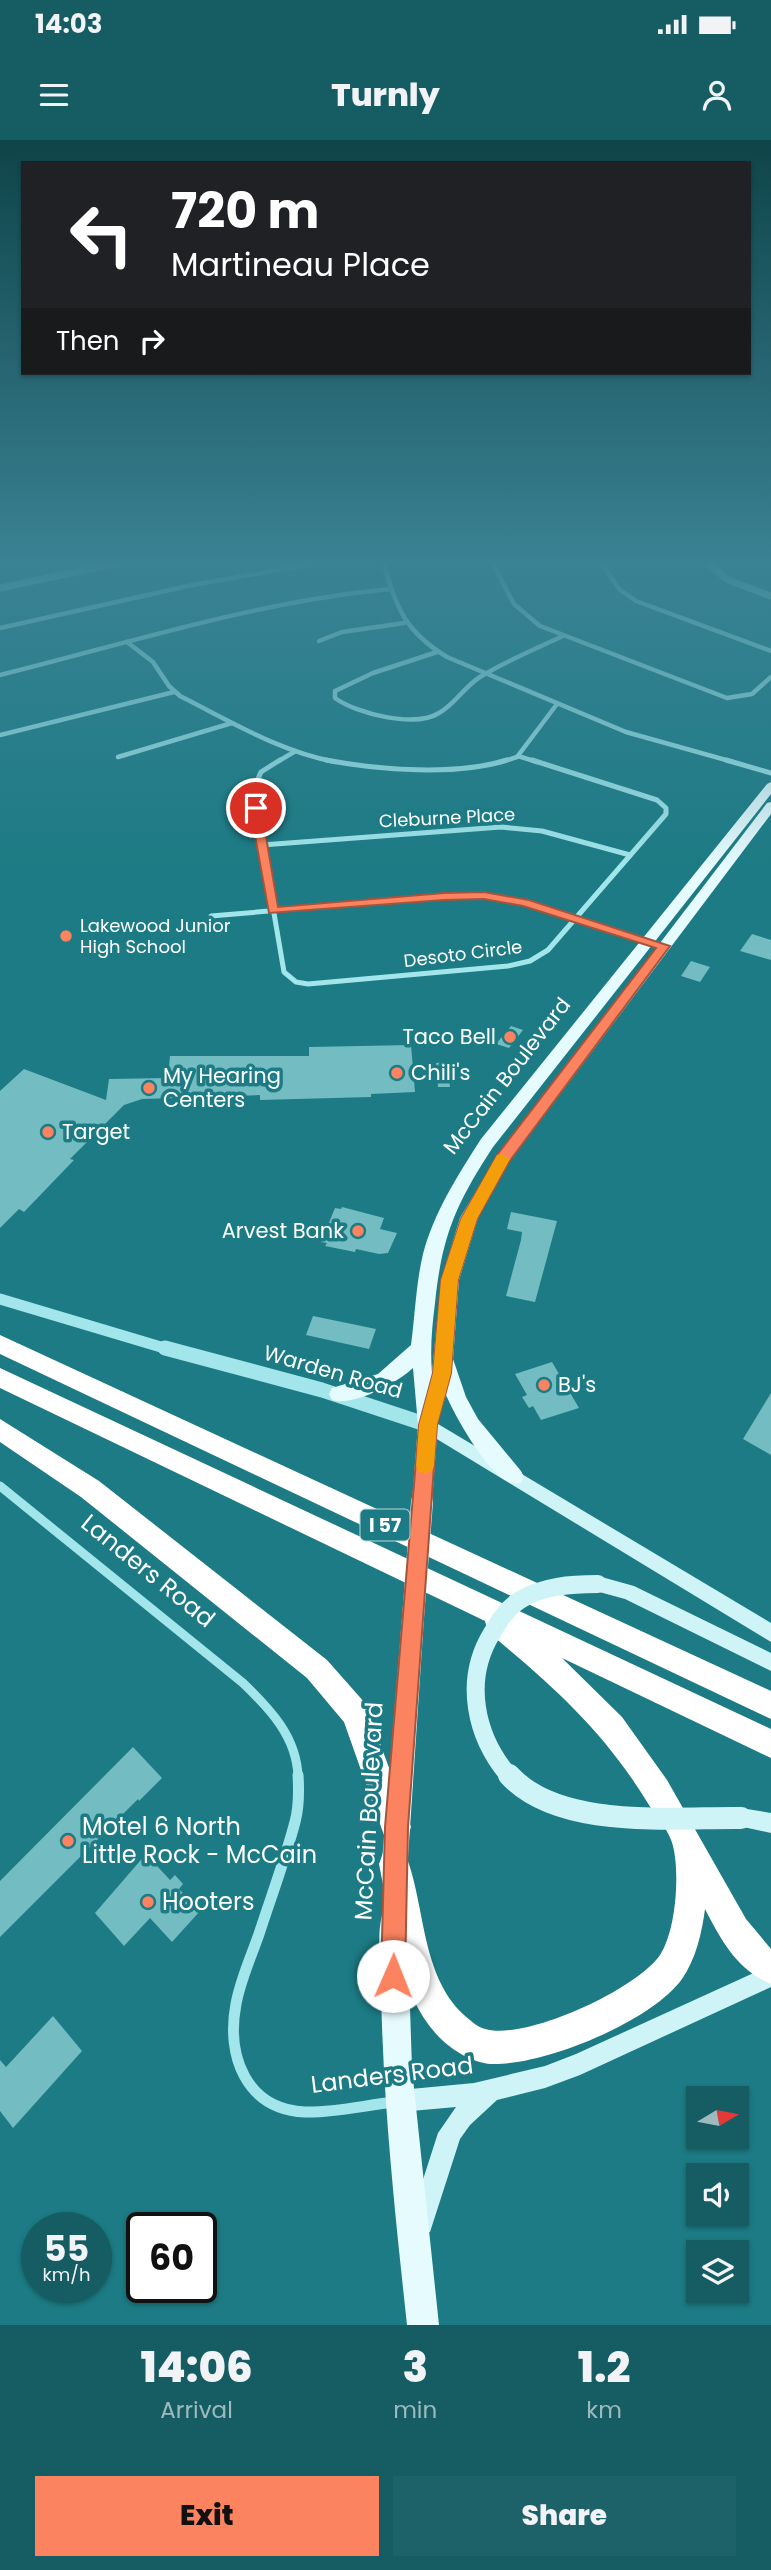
<!DOCTYPE html>
<style>
:root{--surface:#155c63;--page:#1e6269;--text:#f1f3f6;--muted:#9dbabe;--accent:#fb835f}
body{margin:0;font-family:Poppins,sans-serif;background:var(--page);color:var(--text);height:100vh;display:flex;flex-direction:column;font-size:26px;white-space:nowrap}
*{box-sizing:border-box;margin:0}
p{font-size:23px;color:var(--muted)}
.icon{flex:none;width:38px;height:38px;fill:none;stroke:currentColor;stroke-width:2;stroke-linecap:round;stroke-linejoin:round}
.map{position:relative;height:2185px;overflow:hidden}
.details{display:flex;flex-direction:column;background:var(--surface);flex:1}
.details>*{flex:none}
.hud{position:absolute;left:21px;top:21px;width:730px;height:214px;border-radius:0px;box-shadow:0 2px 5px #0004;background:#202124;color:#fff;overflow:hidden}
.needle{width:46px;rotate:80deg}
.fabs{position:absolute;left:686px;top:1946px;display:grid;gap:14px}
.fabs a{display:grid;place-items:center;width:63px;height:63px;border-radius:0px;background:var(--surface);box-shadow:0 2px 5px #0004;font-size:35px}
.speed{position:absolute;left:21px;top:2072px;display:flex;gap:14px;font-size:35px;font-weight:700;text-align:center}
.speed>*{display:grid;place-content:center;width:91px;height:91px;border-radius:50%;background:var(--surface);box-shadow:0 2px 5px #0004;line-height:1}
.speed small{font-size:18px;font-weight:400}
.speed .limit{border:4px solid #111;border-radius:10px;background:#fff;color:#111}
.pin{position:absolute;display:grid;place-items:center;width:60px;height:60px;color:#fff;margin:-30px;border:4px solid #fff;border-radius:50%;box-shadow:0 2px 7px #0007}
.me{position:absolute;width:77px;margin:-38px;rotate:1deg;stroke-linejoin:round;filter:drop-shadow(0 0 5px #0008)}
.turn{display:flex;align-items:center;gap:24px;height:147px;padding:0 35px;font-size:32px}
.turn .icon{width:91px;height:91px;stroke-width:2.5}
.turn b{display:block;font-size:49px;line-height:60px}
.then{display:flex;align-items:center;height:66px;padding:0 35px;background:#0003;gap:14px;font-size:26px}
.eta{display:flex;justify-content:space-evenly;align-items:center;height:119px;text-align:center}
.eta b{font-size:42px;font-weight:800;line-height:49px}
.cta{display:flex;gap:14px;margin-top:auto;padding:14px 35px}
.cta a{flex:1;height:80px;border-radius:0px;background:var(--accent);color:#111;font-size:28px;font-weight:800;line-height:80px;text-align:center}
.cta a+a{background:var(--page);color:var(--text)}
.status{display:flex;justify-content:space-between;align-items:center;height:49px;padding:0 35px;background:var(--surface);direction:ltr}
.status svg{height:19px;fill:currentColor}
header{display:flex;justify-content:space-between;align-items:center;height:91px;padding:0 35px;background:var(--surface);font-size:32px;font-weight:800}
.map>svg:first-child{display:block}
</style>
<div class="status"><b>14:03</b><svg viewBox="0 0 49 12"><path d="M0 12V9h3v3zM5 12V6h3v6zM10 12V3h3v9zM15 12V0h3v12zM26 1h20v11H26zM47 4h2v5h-2z"/></svg></div>
<header><svg class="icon" aria-label="menu" viewBox="0 0 24 24"><path d="M4 6h16M4 12h16M4 18h16"/></svg>Turnly<svg class="icon" aria-label="person" viewBox="0 0 24 24"><circle cx="12" cy="8" r="4"/><path d="M4 21q1-7 8-7t8 7"/></svg></header>
<div class="map">
<svg width="771" height="2185" viewBox="0 0 771 2185">
<rect width="100%" height="100%" fill="#1c7b84"/>
<g fill="#73bcc2">
<path d="M752 794 771 800V820L740 811Z"/>
<path d="M691 821 710 827 700 842 681 836Z"/>
<path d="M511 886 523 890 509 908 496 904Z"/>
<path d="M411 905 415 952 371 954V957L260 960V955L237 956V961L178 962V958L142 959 124 965 70 1019 74 1020 24 1072 19 1069 0 1088V951L24 929 106 960 109 939 168 938 170 916H309V907Z"/>
<path d="M448 922 450 947H438L436 923Z"/>
<path d="M342 1067 384 1078 380 1089 397 1093 388 1113 379 1114 356 1109 355 1112 325 1106 327 1103 321 1102 335 1068 341 1069Z"/>
<path d="M511 1072 557 1081 535 1162 506 1156 521 1100 522 1092 507 1089Z"/>
<path d="M313 1176 376 1189 369 1209 306 1195Z"/>
<path d="M552 1222 579 1268 541 1280 533 1266 529 1268 522 1257 527 1255 515 1234Z"/>
<path d="M771 1253V1315L743 1299Z"/>
<path d="M133 1607 162 1638 139 1661 138 1659 0 1797V1741Z"/>
<path d="M146 1714 170 1740 175 1735 183 1744 179 1749 200 1771 172 1802 150 1778 124 1806 95 1773Z"/>
<path d="M53 1876 82 1911 13 1988 0 1971V1920L6 1927Z"/>
</g>
<g fill="none" stroke-linecap="round" stroke-linejoin="round">
<g stroke="#a2e6eb" stroke-width="4.5">
<path d="M383 422C397 468 404 491 447 517L626 592 733 622"/>
<path d="M492 422 514 464 540 486 727 558 752 554 771 537"/>
<path d="M601 422 619 449 636 461 771 511"/>
<path d="M0 488 192 445 322 422"/>
<path d="M319 501 342 492 404 483"/>
<path d="M127 502 153 522 169 546 180 556C230 581 280 612 336 622"/>
<path d="M437 512 373 533 335 551V558C357 574 415 588 439 573 455 564 464 547 480 537 506 521 535 509 563 496"/>
<path d="M0 535C129 503 258 461 391 449"/>
<path d="M0 595 174 552"/>
<path d="M518 616 537 622"/>
<path d="M118 617 232 583"/>
<path d="M277 622 294 612"/>
<path d="M501 622 517 617 557 564"/>
</g>
<g stroke="#a2e6eb" stroke-width="5">
<path d="M280 620 261 632 253 650 284 832 296 842 308 844 508 826 530 821 548 810 666 674V668L657 660 532 620"/>
<path d="M326 620C378 630 457 636 507 620"/>
<path d="M726 620 771 633"/>
<path d="M262 705 501 687 542 691 630 715"/>
<path d="M211 776 444 756H484L525 762 664 806"/>
</g>
<path stroke="#a2e6eb" stroke-width="9" d="M0 1346 243 1543C270 1569 297 1597 298 1637"/>
<path stroke="#a2e6eb" stroke-width="11" d="M298 1635C299 1650 299 1667 295 1682 285 1720 271 1757 259 1794 251 1817 240 1841 236 1864 226 1916 246 1969 305 1972 334 1973 366 1965 395 1962"/>
<g stroke="#a2e6eb" stroke-width="7">
<path d="M707 422 728 440 771 456"/>
<path d="M0 448 123 422"/>
</g>
<path stroke="#a2e6eb" stroke-width="11" d="M0 1159 171 1210"/>
<path stroke="#a2e6eb" stroke-width="15" d="M165 1208 322 1250 428 1285"/>
<g fill="#cef4f8" fill-rule="evenodd">
<path d="M428 1278 771 1483V1502L422 1290 420 1285 422 1280Z"/>
<path d="M598 1436 634 1446 771 1513V1531L625 1459 592 1450 589 1444 592 1438Z"/>
<path d="M741 1668 771 1673V1693L734 1685 731 1678 734 1671Z"/>
<path d="M771 1825V1847L580 1935 545 1948 497 1960 470 1985 460 1999 430 2092 421 2095 412 2092 409 2083 438 1993 456 1967 400 1972 392 1969 389 1961 392 1953 400 1950 474 1943 545 1926 576 1914Z"/>
</g>
<g fill="#e6fbfe" fill-rule="evenodd">
<path d="M771 642V654L493 1007C456 1064 442 1095 435 1163 432 1187 430 1209 432 1233L441 1140 460 1078 495 1019 767 663 771 662V674L509 1022 478 1078 459 1140 453 1219 466 1257 478 1279 521 1331 524 1337 521 1343C496 1352 455 1276 446 1255L438 1281 432 1362 429 1368 422 1371 415 1368 412 1362 418 1285 413 1228C397 1243 353 1267 332 1260L329 1254 332 1248 378 1234 411 1205C415 1176 416 1143 423 1114 434 1072 458 1035 481 999L767 644Z"/>
<path d="M413 1467 421 1471 424 1478 407 1733 403 1742 394 1746 385 1742 381 1733 402 1478 405 1471Z"/>
<path d="M394 1762 403 1766 407 1775 412 1929 439 2185H407C395 2074 383 1962 381 1850 381 1824 375 1790 385 1766Z"/>
</g>
<g fill="#fff" fill-rule="evenodd">
<path d="M0 1195 771 1551V1579L0 1214Z"/>
<path d="M0 1228 771 1589V1618L562 1518 622 1577 667 1640 746 1779 771 1809V1844C737 1830 721 1800 705 1769 702 1792 696 1819 682 1839 651 1882 543 1926 491 1924 473 1923 452 1910 440 1898 399 1858 390 1777 379 1724L383 1713 394 1709 405 1713C426 1765 420 1834 464 1875 470 1880 477 1887 485 1889 526 1901 637 1849 660 1815 676 1791 680 1734 673 1706 670 1692 657 1677 649 1665 604 1591 554 1547 488 1492L485 1481 0 1248Z"/>
<path d="M0 1279 99 1341 327 1520 365 1563 411 1687 407 1698 396 1702 385 1698 344 1582 307 1538 81 1357 0 1302Z"/>
</g>
<path stroke="#cef4f8" stroke-width="18" d="M510 1637C475 1597 463 1540 492 1493 499 1481 507 1468 520 1460 543 1446 571 1444 598 1444"/>
<path stroke="#cef4f8" stroke-width="22" d="M509 1635C559 1690 673 1677 741 1678"/>
<path stroke="#e6fbfe" stroke-width="22" d="M413 1478 422 1362"/>
</g>
<linearGradient id="sky" x2="0" y2="1"><stop stop-color="#0f4449"/><stop offset="0.58" stop-color="#3a8294"/><stop offset="1" stop-color="#3a8294" stop-opacity="0"/></linearGradient>
<rect width="771" height="728" fill="url(#sky)"/>
<path fill="#fb835f" stroke="#a3553e" stroke-width="2" d="M256 665 261 668 278 767 444 753 484 752 529 760 670 806 509 1022 477 1079 458 1140 451 1233 437 1285 408 1687 405 1836 402 1845 393 1849 384 1845 381 1836 385 1687 419 1285 433 1233 441 1140 461 1079 497 1015 656 808 523 766 484 759 444 760 269 773 250 668Z"/>
<path fill="#f59e0b" d="M502 1014 510 1019 477 1079 458 1140 451 1233 437 1285 434 1326 432 1331 425 1334 418 1331 416 1326 419 1285 433 1233 441 1140 461 1079 497 1015Z"/>
<g fill="#fb835f" stroke="#1c7b84" stroke-width="2.5">
<circle cx="66" cy="796" r="7"/>
<circle cx="510" cy="897" r="7"/>
<circle cx="397" cy="933" r="7"/>
<circle cx="149" cy="948" r="7"/>
<circle cx="48" cy="992" r="7"/>
<circle cx="358" cy="1091" r="7"/>
<circle cx="544" cy="1245" r="7"/>
<circle cx="68" cy="1701" r="7"/>
<circle cx="148" cy="1762" r="7"/>
</g>
<g text-anchor="middle" stroke-width="7" stroke-linejoin="round" paint-order="stroke">
<g font-size="18" fill="#fff" stroke="#1c7b84">
<text transform="translate(447 678) rotate(-3)" y="6">Cleburne Place</text>
<text transform="translate(463 814) rotate(-7)" y="6">Desoto Circle</text>
</g>
<g font-size="18" fill="#fff" stroke="#1c7b84" text-anchor="start">
<text x="80" y="792">Lakewood Junior<tspan x="80" dy="21">High School</tspan></text>
</g>
<rect fill="#1c7b84" stroke="#bbd7da" stroke-width="2" x="360.5" y="1369.5" width="49" height="31" rx="5"/>
<g font-size="19" font-weight="bold" fill="#fff">
<text x="385" y="1392">I 57</text>
</g>
<g font-size="21" fill="#fff" stroke="#1c7b84" text-anchor="start">
<text x="496" y="904" text-anchor="end">Taco Bell</text>
<text x="411" y="940">Chili's</text>
<text x="163" y="943">My Hearing<tspan x="163" dy="24">Centers</tspan></text>
<text x="62" y="999">Target</text>
<text x="344" y="1098" text-anchor="end">Arvest Bank</text>
<text x="558" y="1252">BJ's</text>
</g>
<g font-size="21" fill="#fff" stroke="#1c7b84">
<text transform="translate(507 936) rotate(-52)" y="7">McCain Boulevard</text>
<text transform="translate(333 1232) rotate(16)" y="7">Warden Road</text>
</g>
<g font-size="24" fill="#fff" stroke="#1c7b84">
<text transform="translate(148 1431) rotate(39)" y="8">Landers Road</text>
<text transform="translate(369 1671) rotate(-87)" y="8">McCain Boulevard</text>
<text transform="translate(392 1935) rotate(-7)" y="8">Landers Road</text>
</g>
<g font-size="24" fill="#fff" stroke="#1c7b84" text-anchor="start">
<text x="82" y="1695">Motel 6 North<tspan x="82" dy="28">Little Rock - McCain</tspan></text>
<text x="162" y="1770">Hooters</text>
</g>
</g>
</svg>
<div class="fabs">
<a><svg class="needle" viewBox="-14 -14 28 28"><path d="M0-13l5 13h-10z" fill="#e53935"/><path d="M0 13l5-13h-10z" fill="#9dbabe"/></svg></a>
<a><svg class="icon" aria-label="sound" viewBox="0 0 24 24"><path d="M4 9h4l5-4v14l-5-4H4zM17 9q2 3 0 6"/></svg></a>
<a><svg class="icon" aria-label="layers" viewBox="0 0 24 24"><path d="M12 4l9 5-9 5-9-5zM3 14l9 5 9-5"/></svg></a>
</div>
<div class="speed"><div>55<small>km/h</small></div><div class="limit">60</div></div>
<div class="pin" style="left:256px;top:668px;background:#d93025"><svg class="icon" aria-label="arrive" viewBox="0 0 24 24"><path d="M6 21V4h12l-3 4 3 4H6"/></svg></div>
<svg class="me" style="left:393px;top:1836px" viewBox="-20 -20 40 40"><circle r="19" fill="#fff"/><path d="M0-13L10 11 0 6-10 11z" fill="#fb835f"/></svg>
<div class="hud">
<div class="turn"><svg class="icon" aria-label="left" viewBox="0 0 24 24"><path d="M17 20v-9H6M10 6l-5 5 5 5"/></svg><div><b>720 m</b>Martineau Place</div></div>
<div class="then">Then<svg class="icon" aria-label="right" viewBox="0 0 24 24"><path d="M7 20v-9h11M14 6l5 5-5 5"/></svg></div>
</div>
</div>
<section class="details">
<div class="eta">
<div><b>14:06</b><p>Arrival</p></div>
<div><b>3</b><p>min</p></div>
<div><b>1.2</b><p>km</p></div>
</div>
<div class="cta"><a>Exit</a><a>Share</a></div>
</section>
